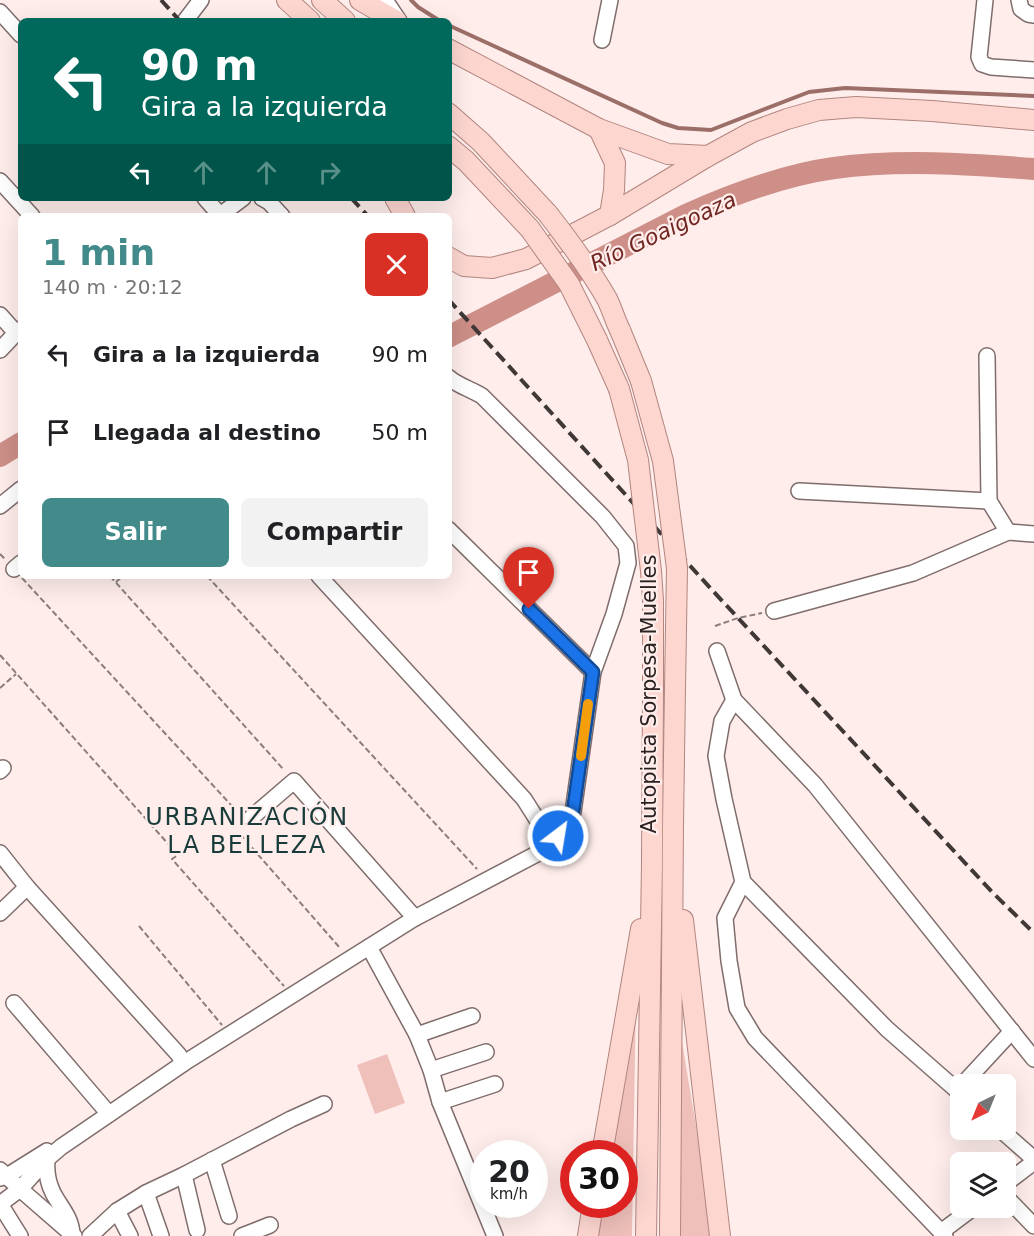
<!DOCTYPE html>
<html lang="es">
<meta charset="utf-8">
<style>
:root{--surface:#fff;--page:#f2f2f2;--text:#202124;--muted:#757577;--accent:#438b8a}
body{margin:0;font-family:"DejaVu Sans",sans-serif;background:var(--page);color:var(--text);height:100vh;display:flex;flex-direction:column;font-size:22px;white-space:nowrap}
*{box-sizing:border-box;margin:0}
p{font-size:20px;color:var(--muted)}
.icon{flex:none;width:33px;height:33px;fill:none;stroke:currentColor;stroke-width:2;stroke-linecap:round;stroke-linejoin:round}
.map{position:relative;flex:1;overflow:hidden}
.side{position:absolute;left:18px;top:213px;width:434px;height:366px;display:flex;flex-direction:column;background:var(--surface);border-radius:9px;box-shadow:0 6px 24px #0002}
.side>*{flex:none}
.top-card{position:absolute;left:18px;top:18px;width:434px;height:183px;border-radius:9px;box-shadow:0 6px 24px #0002;background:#00695c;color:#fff;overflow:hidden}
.needle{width:39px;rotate:223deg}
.fabs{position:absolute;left:950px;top:1074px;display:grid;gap:12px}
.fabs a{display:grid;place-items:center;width:66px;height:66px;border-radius:9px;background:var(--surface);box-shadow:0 6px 24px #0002;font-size:30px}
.speed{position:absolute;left:470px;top:1140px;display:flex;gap:12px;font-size:30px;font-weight:700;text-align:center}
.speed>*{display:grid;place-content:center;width:78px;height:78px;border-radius:50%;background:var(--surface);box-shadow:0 6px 24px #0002;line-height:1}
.speed small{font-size:15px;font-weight:400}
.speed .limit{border:9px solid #d22;background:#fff;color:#111}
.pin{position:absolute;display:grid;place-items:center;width:51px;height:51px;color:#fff;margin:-62px -26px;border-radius:50% 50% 50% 0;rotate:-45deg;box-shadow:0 0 6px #0007}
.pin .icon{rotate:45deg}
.me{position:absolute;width:66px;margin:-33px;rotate:31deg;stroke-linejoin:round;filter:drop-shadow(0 0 4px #0008)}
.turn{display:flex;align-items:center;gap:21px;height:126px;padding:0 24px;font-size:27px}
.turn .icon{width:78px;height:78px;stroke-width:2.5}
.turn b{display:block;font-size:42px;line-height:51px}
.lanes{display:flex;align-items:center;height:57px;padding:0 24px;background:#0003;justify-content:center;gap:30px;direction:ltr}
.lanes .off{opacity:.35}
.round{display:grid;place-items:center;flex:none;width:63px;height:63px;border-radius:9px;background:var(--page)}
.head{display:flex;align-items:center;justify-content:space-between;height:102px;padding:0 24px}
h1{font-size:36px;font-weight:600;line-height:45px;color:var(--accent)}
.primary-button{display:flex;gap:12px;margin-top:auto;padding:12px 24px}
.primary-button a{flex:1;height:69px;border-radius:9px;background:var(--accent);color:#fff;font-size:24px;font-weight:600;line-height:69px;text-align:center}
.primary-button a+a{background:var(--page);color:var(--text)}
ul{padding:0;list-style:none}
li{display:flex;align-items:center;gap:18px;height:78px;padding:0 24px}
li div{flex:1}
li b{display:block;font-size:22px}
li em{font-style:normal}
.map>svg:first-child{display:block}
</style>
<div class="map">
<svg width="1034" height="1236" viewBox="0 0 1034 1236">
<rect width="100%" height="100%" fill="#feedeb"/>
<g fill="#efc0ba">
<path d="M636 993 632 1236H587L593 1205 624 1204V1154L604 1153Z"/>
<path d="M674 993 714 1236H678Z"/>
<path d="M387 1054 405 1103 375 1114 357 1065Z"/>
</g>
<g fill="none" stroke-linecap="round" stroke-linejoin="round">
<g stroke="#9c6e68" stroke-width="4">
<path d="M411 0 418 7 440 21"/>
<path d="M448 25 662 123 678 128 711 130 809 92 845 88 1034 96"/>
</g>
<g stroke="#cd8f87" stroke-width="22">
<path d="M448 337 686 215C733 194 783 175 834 168 900 159 968 164 1034 169"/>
<path d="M0 456 21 443"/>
</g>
<defs>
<g id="minor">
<path d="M385 0 399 21"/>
<path d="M985 0 979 57 982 64 991 67 1034 70"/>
<path d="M1019 0 1021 9 1028 14 1034 15"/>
<path d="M0 12 21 35"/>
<path d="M185 21 201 0"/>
<path d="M602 40 610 0"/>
<path d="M0 181 32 216"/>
<path d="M205 198 220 215"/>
<path d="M262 198 269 202 282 216"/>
<path d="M219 216 243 198"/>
<path d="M0 315 16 333 21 329"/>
<path d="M0 350 16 333"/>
<path d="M987 356 989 501 1008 532"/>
<path d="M799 491 989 501"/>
<path d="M0 506 21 489"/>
<path d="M448 529 593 672"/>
<path d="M14 569 21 563"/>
<path d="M319 576 524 799 543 829 546 849"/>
<path d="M774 611 913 573 1008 532 1034 534"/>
<path d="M717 651 734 700 815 785 1034 1059"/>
<path d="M734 700 722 721 716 756 724 799 743 882 725 918 729 961 737 1008 755 1038 945 1236"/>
<path d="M0 771 3 768"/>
<path d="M251 818 294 781 415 918"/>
<path d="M0 853 27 887 178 1054 184 1063"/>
<path d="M743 882 887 1029 960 1093"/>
<path d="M0 913 27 887"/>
<path d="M369 947 417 1035 431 1070 440 1102 495 1236"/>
<path d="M14 1003 109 1114"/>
<path d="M417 1035 472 1016"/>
<path d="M431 1070 486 1052"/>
<path d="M963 1084 1012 1031"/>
<path d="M440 1102 495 1084"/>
<path d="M1001 1130 1034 1159"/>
<path d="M47 1159C46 1171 48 1183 53 1193 61 1208 71 1217 72 1234"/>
<path d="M212 1160 229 1216"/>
<path d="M0 1170 20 1189 74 1236"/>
<path d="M184 1175 197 1230"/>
<path d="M0 1178 7 1176 47 1151"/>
<path d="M1005 1184 1034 1162"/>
<path d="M146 1193 161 1236"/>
<path d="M1005 1196 1034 1226"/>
<path d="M0 1204 20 1189 47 1159 61 1147 184 1063 415 918 546 849 558 835 573 812 593 672 614 614 628 563 626 546 603 517 482 396C471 389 458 386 448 377"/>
<path d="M0 1204 20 1236"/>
<path d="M117 1211 130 1236"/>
<path d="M941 1232 973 1208"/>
<path d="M90 1236 117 1211 146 1193 184 1175 291 1119 324 1104"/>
<path d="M242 1236 270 1225"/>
</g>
<g id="major">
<path d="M287 0 310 21"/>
<path d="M322 0 345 21"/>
<path d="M360 0 396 21"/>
<path d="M448 49 599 129 668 154 708 156"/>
<path d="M448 113 481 142 548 214"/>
<path d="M599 129 615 163 614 190 610 215"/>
<path d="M448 146 466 161 530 229"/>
<path d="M395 198 405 216"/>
<path d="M448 257 464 266 492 268 526 259 610 215 708 156 752 132 787 119 819 110 856 107 932 111 1034 120"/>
<path d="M620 330 641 381"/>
<path d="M597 340 619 389"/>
<path d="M683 920 720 1236"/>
<path d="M602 1154 641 929"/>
<path d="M588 1236 593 1204"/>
<path d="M646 1236 652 864 653 689"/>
<path d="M670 1236 673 825 675 688"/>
</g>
</defs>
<use href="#minor" stroke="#7f6d6b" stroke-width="18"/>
<use href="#major" stroke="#b2857f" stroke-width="22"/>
<g stroke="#897e7c" stroke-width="2" stroke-dasharray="6 3" stroke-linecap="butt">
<path d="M0 554 6 560"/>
<path d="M110 576 284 770"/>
<path d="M207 576 477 869"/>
<path d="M22 578 231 805"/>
<path d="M116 582 123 576"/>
<path d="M715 626 738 618 762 613"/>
<path d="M0 655 178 855 172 859 284 986"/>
<path d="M0 688 16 674"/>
<path d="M240 834 340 948"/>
<path d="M139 926 222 1025"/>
</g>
<use href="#minor" stroke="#fff" stroke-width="15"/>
<use href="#major" stroke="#fdd6d0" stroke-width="20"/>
<g stroke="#403837" stroke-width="4" stroke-dasharray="12 6" stroke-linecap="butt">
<path d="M161 0 180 21"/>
<path d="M351 198 368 216"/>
<path d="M448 299 713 591 992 892 1034 933"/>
</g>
<defs>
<g id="major-bridge">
<path d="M548 214C569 241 590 269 607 299 612 309 615 320 620 330"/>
<path d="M530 229 569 284 597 340"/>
<path d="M641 381 663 461 677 568 675 688"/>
<path d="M619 389 638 460 651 571 653 600V689"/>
</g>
</defs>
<use href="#major-bridge" stroke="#b2857f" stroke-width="22" stroke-linecap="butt"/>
<use href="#major-bridge" stroke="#fdd6d0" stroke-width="20"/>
</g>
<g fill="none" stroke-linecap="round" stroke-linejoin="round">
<defs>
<path id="route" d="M529 609 593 672 573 812 558 836"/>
</defs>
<use href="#route" stroke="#114b97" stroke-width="15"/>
<use href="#route" stroke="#1a73e8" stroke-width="10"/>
<path stroke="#f59e0b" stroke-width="10" d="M581 756 588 704"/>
</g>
<g text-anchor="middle" stroke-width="4.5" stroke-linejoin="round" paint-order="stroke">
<g font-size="21" fill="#292221" stroke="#feedeb">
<text transform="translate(649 694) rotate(-90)" y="7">Autopista Sorpesa-Muelles</text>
</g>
<g font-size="22" font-style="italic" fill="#712621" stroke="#feedeb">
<text transform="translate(663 231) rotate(-25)" y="8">Río Goaigoaza</text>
</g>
<g font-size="24" letter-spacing="1.5" fill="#193c3b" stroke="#feedeb">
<text x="247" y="825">URBANIZACIÓN<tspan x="247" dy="28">LA BELLEZA</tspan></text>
</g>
</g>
</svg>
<div class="fabs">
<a><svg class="needle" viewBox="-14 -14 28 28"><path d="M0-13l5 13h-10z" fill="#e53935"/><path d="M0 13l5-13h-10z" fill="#757577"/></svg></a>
<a><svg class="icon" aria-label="layers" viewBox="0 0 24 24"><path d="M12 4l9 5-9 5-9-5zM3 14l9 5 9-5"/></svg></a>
</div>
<div class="speed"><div>20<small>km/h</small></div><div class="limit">30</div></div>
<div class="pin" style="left:529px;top:609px;background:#d93025"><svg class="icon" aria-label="arrive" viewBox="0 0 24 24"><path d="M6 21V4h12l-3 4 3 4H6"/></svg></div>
<svg class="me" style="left:558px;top:836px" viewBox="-20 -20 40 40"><circle r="17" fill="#1a73e8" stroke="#fff" stroke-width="3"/><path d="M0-11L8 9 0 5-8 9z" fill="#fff"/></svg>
<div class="top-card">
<div class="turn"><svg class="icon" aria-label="left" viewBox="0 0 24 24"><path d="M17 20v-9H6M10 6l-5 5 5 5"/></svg><div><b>90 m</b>Gira a la izquierda</div></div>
<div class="lanes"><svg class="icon" aria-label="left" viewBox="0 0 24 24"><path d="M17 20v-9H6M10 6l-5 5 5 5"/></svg><svg class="icon off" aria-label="ahead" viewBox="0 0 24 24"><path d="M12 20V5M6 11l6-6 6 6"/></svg><svg class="icon off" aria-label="ahead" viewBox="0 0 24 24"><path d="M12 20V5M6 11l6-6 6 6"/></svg><svg class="icon off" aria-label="right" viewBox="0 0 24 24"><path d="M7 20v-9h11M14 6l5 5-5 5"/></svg></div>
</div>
<section class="side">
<div class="head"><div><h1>1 min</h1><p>140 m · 20:12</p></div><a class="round" style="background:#d93025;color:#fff"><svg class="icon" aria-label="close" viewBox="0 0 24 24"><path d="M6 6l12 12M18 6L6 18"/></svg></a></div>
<ul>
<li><svg class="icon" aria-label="left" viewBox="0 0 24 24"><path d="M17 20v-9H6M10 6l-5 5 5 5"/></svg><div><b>Gira a la izquierda</b></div><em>90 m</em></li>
<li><svg class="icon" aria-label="arrive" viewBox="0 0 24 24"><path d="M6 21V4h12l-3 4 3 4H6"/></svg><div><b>Llegada al destino</b></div><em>50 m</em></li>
</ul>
<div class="primary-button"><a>Salir</a><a>Compartir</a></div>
</section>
</div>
